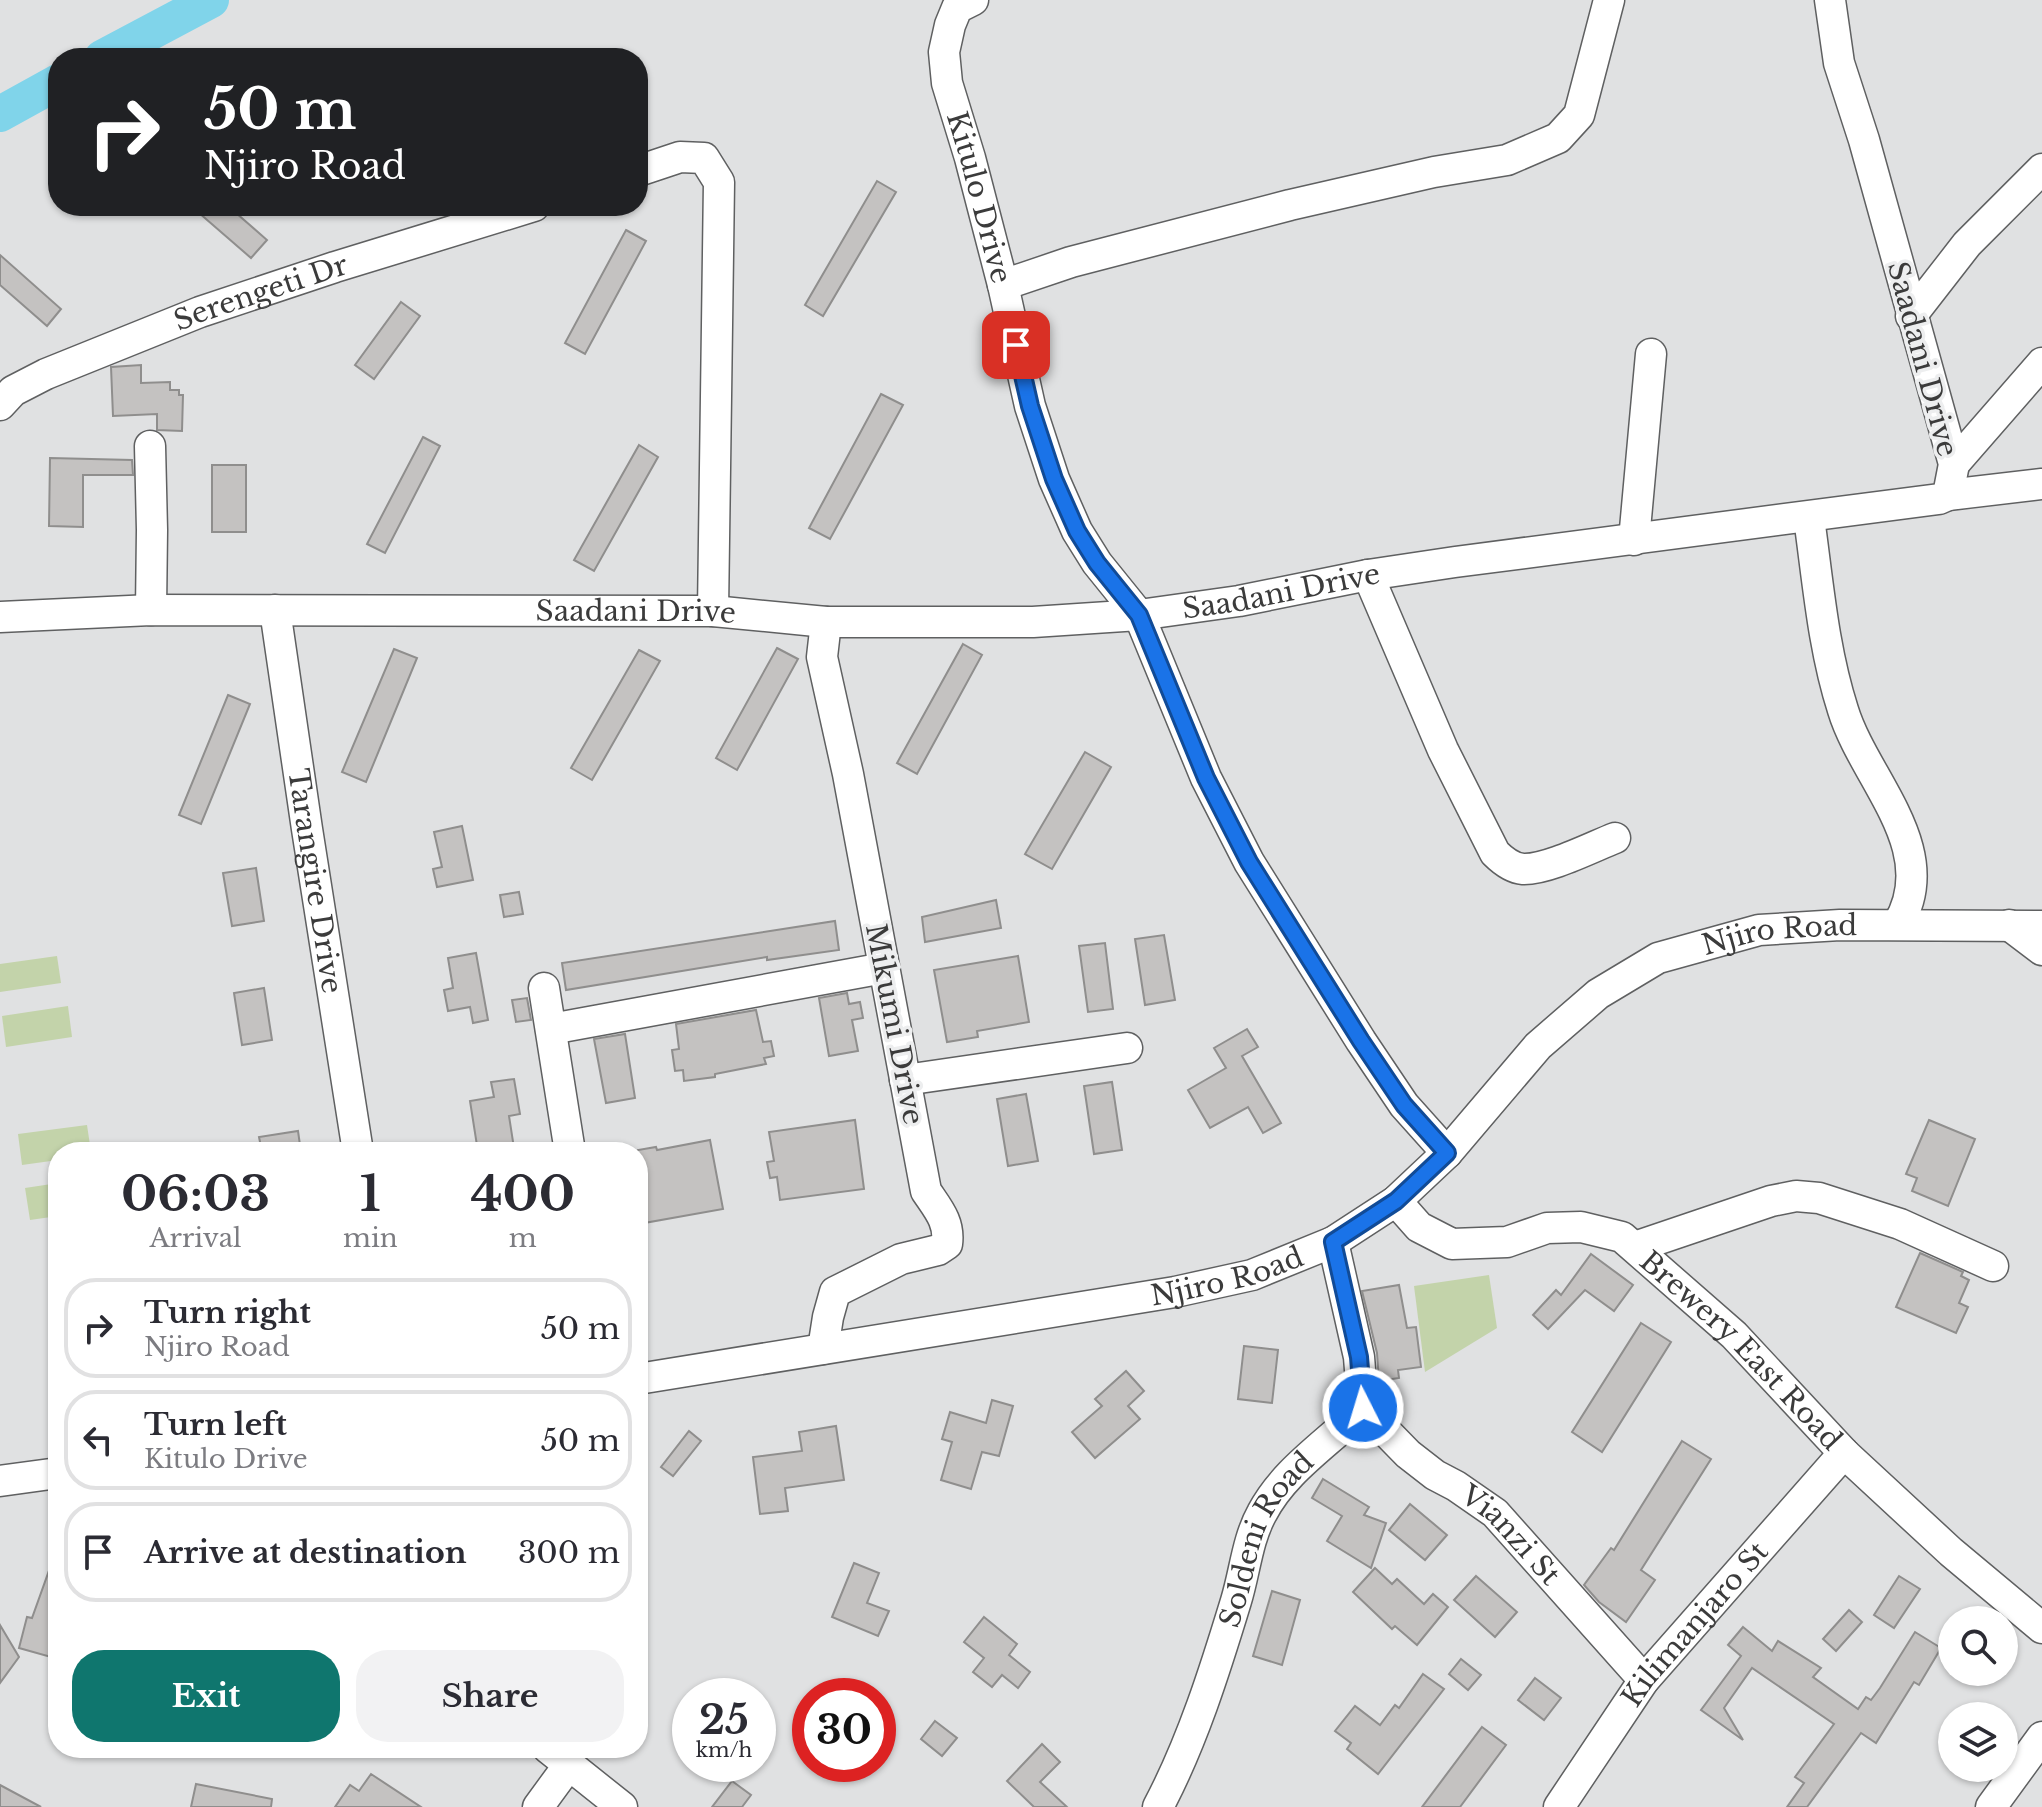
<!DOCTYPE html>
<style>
:root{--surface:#fff;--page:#f2f2f3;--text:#2b2b33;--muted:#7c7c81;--line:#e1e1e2;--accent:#0f766e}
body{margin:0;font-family:"Libre Baskerville",serif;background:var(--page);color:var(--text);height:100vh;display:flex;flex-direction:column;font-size:30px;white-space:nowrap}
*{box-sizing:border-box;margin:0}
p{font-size:26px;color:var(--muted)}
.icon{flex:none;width:44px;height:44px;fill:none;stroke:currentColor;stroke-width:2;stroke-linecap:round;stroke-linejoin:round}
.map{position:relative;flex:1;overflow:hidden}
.side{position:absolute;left:48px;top:1142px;width:600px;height:616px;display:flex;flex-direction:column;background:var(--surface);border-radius:32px;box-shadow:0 2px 6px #0004}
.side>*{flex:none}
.banner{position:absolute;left:48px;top:48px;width:600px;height:168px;border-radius:32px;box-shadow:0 2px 6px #0004;background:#202124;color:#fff;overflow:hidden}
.fabs{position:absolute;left:1938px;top:1606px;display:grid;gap:16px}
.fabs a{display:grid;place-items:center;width:80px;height:80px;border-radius:50%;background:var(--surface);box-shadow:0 2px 6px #0004;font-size:40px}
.speed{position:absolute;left:672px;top:1678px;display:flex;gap:16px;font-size:40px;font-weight:700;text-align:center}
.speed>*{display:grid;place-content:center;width:104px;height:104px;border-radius:50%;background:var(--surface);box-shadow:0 2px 6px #0004;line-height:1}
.speed small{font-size:20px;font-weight:400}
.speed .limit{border:12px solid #d22;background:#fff;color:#111}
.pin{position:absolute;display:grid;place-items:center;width:68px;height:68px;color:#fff;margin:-34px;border-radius:16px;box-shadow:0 4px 12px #0006}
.me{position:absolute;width:88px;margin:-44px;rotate:355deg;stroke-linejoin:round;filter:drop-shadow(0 0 6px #0008)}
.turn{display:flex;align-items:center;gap:28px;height:168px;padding:0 24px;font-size:36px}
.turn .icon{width:104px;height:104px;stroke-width:2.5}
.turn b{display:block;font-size:56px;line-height:68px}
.eta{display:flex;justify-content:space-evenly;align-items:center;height:136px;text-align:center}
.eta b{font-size:48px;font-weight:700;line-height:56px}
.primary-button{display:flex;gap:16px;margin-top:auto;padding:16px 24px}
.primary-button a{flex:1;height:92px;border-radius:32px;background:var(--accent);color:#fff;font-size:32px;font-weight:700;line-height:92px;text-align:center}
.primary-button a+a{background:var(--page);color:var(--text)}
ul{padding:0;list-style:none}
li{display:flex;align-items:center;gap:24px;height:100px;margin:0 16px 12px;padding:0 8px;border:4px solid var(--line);border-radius:32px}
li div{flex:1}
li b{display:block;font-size:30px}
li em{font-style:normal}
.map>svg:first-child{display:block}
</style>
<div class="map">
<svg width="2042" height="1807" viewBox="0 0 2042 1807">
<rect width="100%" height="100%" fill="#e0e1e2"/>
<g fill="#c3d3aa">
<path d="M57 956 61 983 0 992V964Z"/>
<path d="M68 1006 72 1037 6 1047 2 1016Z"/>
<path d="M87 1125 91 1152H58V1160L22 1165 18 1134Z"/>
<path d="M58 1183V1216L30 1220 25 1188Z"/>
<path d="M1489 1275 1497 1328 1425 1372 1414 1286Z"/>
</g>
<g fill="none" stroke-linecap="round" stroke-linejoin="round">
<g stroke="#80d4ea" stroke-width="36">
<path d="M102 58 211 0"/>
<path d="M0 114 58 82"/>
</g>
</g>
<g fill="#c4c2c1" stroke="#8f8e8d" stroke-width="2">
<path d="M877 181 896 192 823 316 805 305Z"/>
<path d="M191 206H228L267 240 251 258Z"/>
<path d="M626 230 646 241 585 354 565 343Z"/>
<path d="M0 255 61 309 47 326 0 285Z"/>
<path d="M401 302 420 316 374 379 355 365Z"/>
<path d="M141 365V383L170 382V390H179V395H183L182 431 157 430V414L113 416 111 367Z"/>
<path d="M881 394 903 405 830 539 809 528Z"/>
<path d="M423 437 440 446 385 553 367 544Z"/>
<path d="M639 445 658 457 594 571 574 560Z"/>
<path d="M50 458 132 460 133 475H83V527L49 526Z"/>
<rect x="212" y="465" width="34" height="67"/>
<path d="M963 644 982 655 917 774 897 763Z"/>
<path d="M777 648 798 659 737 770 716 758Z"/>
<path d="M394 649 417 658 366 782 342 772Z"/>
<path d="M639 650 660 661 592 780 571 768Z"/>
<path d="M228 695 250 704 201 824 179 815Z"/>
<path d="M1085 752 1111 767 1052 869 1025 854Z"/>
<path d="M462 826 473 880 437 887 433 869 442 867 434 832Z"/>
<path d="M256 868 264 921 232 926 223 873Z"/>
<path d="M519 892 523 914 504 917 500 895Z"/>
<path d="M996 900 1001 928 925 942 922 917Z"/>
<path d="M835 921 839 950 767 960V957L566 990 562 963Z"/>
<path d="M1164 935 1175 1000 1145 1005 1135 939Z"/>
<path d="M1105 943 1113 1009 1088 1012 1079 946Z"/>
<path d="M476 953 488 1020 473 1023 470 1007 448 1011 444 990 453 988 448 958Z"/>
<path d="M1018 956 1029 1022 977 1031 978 1037 947 1042 934 970Z"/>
<path d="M264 988 272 1040 242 1045 234 993Z"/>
<path d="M847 993 849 1004 860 1002 863 1018 852 1020 858 1051 829 1056 819 998Z"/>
<path d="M527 998 531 1020 516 1022 512 1000Z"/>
<path d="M756 1010 763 1042 771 1041 774 1056 764 1058 766 1064 715 1074V1077L684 1081 683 1070 675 1071 672 1050 679 1049 676 1024Z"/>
<path d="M1247 1029 1258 1047 1242 1056 1281 1123 1263 1133 1248 1107 1210 1128 1188 1090 1226 1068 1214 1048Z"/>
<path d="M625 1034 635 1098 606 1103 594 1039Z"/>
<path d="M514 1079 520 1114 509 1116 514 1148 478 1152 470 1101 494 1097 491 1082Z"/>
<path d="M1112 1082 1122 1150 1094 1154 1084 1086Z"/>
<path d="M1026 1094 1038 1161 1008 1166 997 1099Z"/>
<path d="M855 1120 864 1189 780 1200 777 1177 770 1178 767 1162 774 1161 769 1132Z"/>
<path d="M1929 1120 1975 1139 1948 1206 1912 1191 1917 1178 1906 1174Z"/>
<path d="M298 1131 301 1152H262L259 1137Z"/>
<path d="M710 1140 723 1209 644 1223 638 1204V1150L656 1147 657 1150Z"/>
<path d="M1920 1253 1963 1272 1961 1276 1969 1280 1959 1303 1968 1307 1956 1333 1896 1307Z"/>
<path d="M1591 1254 1633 1285 1614 1311 1585 1290 1548 1329 1533 1315 1556 1290 1561 1295Z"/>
<path d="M1399 1285 1407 1328 1416 1327 1421 1367 1398 1370 1399 1378 1379 1381 1377 1353 1362 1291Z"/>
<path d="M1641 1323 1671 1342 1602 1452 1572 1432Z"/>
<path d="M1244 1346 1278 1350 1272 1403 1238 1399Z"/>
<path d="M1126 1371 1144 1391 1128 1406 1140 1419 1095 1458 1072 1432 1102 1406 1095 1399Z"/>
<path d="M992 1400 1013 1406 999 1456 982 1452 971 1489 941 1480 952 1442 942 1439 950 1412 986 1423Z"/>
<path d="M836 1426 844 1480 785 1488 788 1511 760 1514 753 1457 802 1451 799 1432Z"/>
<path d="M689 1431 701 1441 673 1476 661 1467Z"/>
<path d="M1682 1441 1711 1459 1641 1570 1655 1580 1626 1622 1599 1602 1584 1585 1611 1548 1614 1550Z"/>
<path d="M1323 1479 1369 1507 1364 1515 1386 1523 1371 1568 1327 1541 1342 1516 1312 1498Z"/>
<path d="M1410 1504 1447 1535 1425 1560 1389 1530Z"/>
<path d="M56 1551 58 1552V1659L19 1648 27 1617 32 1618Z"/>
<path d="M854 1563 879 1573 867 1603 889 1611 878 1636 832 1617Z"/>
<path d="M1375 1568 1392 1584 1397 1579 1424 1604 1433 1594 1448 1607 1417 1645 1395 1626 1392 1629 1353 1592Z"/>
<path d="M1476 1576 1517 1612 1495 1637 1454 1600Z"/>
<path d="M1899 1576 1920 1589 1894 1628 1874 1615Z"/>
<path d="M1272 1591 1300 1600 1282 1665 1253 1656Z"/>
<path d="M1849 1610 1862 1622 1836 1651 1823 1639Z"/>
<path d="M984 1617 1017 1644 1009 1655 1030 1672 1018 1688 1002 1675 992 1687 973 1672 984 1658 964 1642Z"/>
<path d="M0 1625 19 1657 0 1683Z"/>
<path d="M1743 1627 1772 1651 1778 1641 1821 1668 1813 1677 1858 1709 1866 1697 1871 1700 1880 1688 1915 1632 1941 1648 1919 1685 1914 1682 1876 1743 1861 1733 1807 1807H1787L1804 1783 1795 1777 1834 1724 1752 1668 1724 1708 1743 1740 1701 1710 1741 1656 1728 1645Z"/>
<path d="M1461 1659 1481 1675 1468 1690 1449 1674Z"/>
<path d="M1423 1674 1444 1689 1378 1774 1347 1749 1351 1743 1335 1731 1355 1706 1380 1725 1395 1705 1399 1708Z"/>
<path d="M1535 1678 1561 1698 1544 1720 1518 1700Z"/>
<path d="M935 1721 957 1738 942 1756 921 1739Z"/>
<path d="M1482 1727 1506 1745 1460 1807H1422Z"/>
<path d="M1042 1744 1060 1762 1040 1782 1067 1807H1034L1007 1781Z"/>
<path d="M371 1774 421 1807H335L350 1785 359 1791Z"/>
<path d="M732 1781 751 1795 742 1807H712Z"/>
<path d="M196 1784 272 1799 271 1807H191Z"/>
<path d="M0 1785 41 1807H0Z"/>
</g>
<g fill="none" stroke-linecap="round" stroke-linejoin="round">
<defs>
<g id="minor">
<path id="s1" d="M973 0 957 8 950 25 944 52 947 83 970 158 1003 285 1030 406 1054 479 1077 531 1097 563 1139 615 1206 778 1249 862 1361 1041 1404 1105 1447 1153"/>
<path d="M638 171 680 157 704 158 719 182 713 611"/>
<path d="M1003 285 1071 262 1290 205 1434 172 1507 160 1558 138 1579 115 1609 0"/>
<path d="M1911 316 1967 244 2042 169"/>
<path id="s2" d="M0 405 13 391 46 374 200 312 335 267 534 206"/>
<path d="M150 446 152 530 151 610"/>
<path d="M1954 464 2042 363"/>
<path d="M1948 495 2042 484"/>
<path d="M1809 518C1818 582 1823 648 1843 710 1864 779 1943 849 1898 924"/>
<path d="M1634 540 1651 354"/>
<path d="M1368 575 1443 750 1495 853C1502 860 1511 868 1523 869 1547 870 1592 847 1615 838"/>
<path id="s3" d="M275 610 307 829 358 1152"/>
<path id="s4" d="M0 617 151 610 713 611 826 622H1033L1139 615 1239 601 1368 575 1455 562 1939 499 1948 495 1954 464 1864 140 1839 63 1830 0"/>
<path d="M2009 925 2042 950"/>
<path d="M544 988 570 1152"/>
<path d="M551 1029 884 968"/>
<path d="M905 1080 1127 1048"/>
<path id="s5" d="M1396 1201 1419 1227 1452 1244 1507 1242 1547 1228 1581 1227 1622 1237 1734 1335 1844 1453 1951 1552 2042 1628"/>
<path d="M1635 1247 1771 1201 1796 1196 1819 1198 1900 1224 1993 1266"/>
<path d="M823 1349 828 1317 835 1292 901 1259 938 1250 947 1244C950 1222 938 1209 926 1191L848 774 822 657 826 622"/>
<path id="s6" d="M638 1379 1175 1292 1252 1275 1333 1242 1396 1201 1447 1153 1538 1046 1598 994 1658 958 1759 930 1840 925 2042 926"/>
<path id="s7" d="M1363 1408 1408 1454 1435 1475 1456 1486 1495 1513 1644 1680"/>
<path d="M0 1481 58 1473"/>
<path d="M548 1748 622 1807"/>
<path d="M538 1807 568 1766"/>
<path id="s8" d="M1158 1807C1192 1743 1215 1670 1236 1601 1245 1572 1247 1540 1262 1513 1285 1469 1329 1443 1363 1408L1359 1357 1333 1242"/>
<path id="s9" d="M1559 1807 1644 1680 1844 1453"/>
<path d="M1991 1807 2042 1737"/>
</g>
</defs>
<use href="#minor" stroke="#5f6061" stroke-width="33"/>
<use href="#minor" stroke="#fff" stroke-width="30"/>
</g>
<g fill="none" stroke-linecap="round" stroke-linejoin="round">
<defs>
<path id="route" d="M1016 345 1030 406 1054 479 1077 531 1097 563 1139 615 1206 778 1249 862 1361 1041 1404 1105 1447 1153 1396 1201 1333 1242 1359 1357 1363 1408"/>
</defs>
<use href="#route" stroke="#114b97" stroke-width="20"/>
<use href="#route" stroke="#1a73e8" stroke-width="14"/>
</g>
<g text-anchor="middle" stroke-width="7" stroke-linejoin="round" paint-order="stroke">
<g font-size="28" fill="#3b3b3b" stroke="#edeeef">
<text dy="10" stroke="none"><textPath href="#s1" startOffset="214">Kitulo Drive</textPath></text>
<text dy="10" stroke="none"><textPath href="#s2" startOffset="286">Serengeti Dr</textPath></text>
<text transform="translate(1923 359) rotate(75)" y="10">Saadani Drive</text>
<text dy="10" stroke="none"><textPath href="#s4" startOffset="1284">Saadani Drive</textPath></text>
<text dy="10" stroke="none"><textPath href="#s4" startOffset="636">Saadani Drive</textPath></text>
<text dy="10" stroke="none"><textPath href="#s3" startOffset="274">Tarangire Drive</textPath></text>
<text dy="10" stroke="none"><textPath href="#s6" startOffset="1270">Njiro Road</textPath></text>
<text transform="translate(895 1024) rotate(79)" y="10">Mikumi Drive</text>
<text dy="10" stroke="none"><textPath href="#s6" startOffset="598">Njiro Road</textPath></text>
<text dy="10" stroke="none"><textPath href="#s5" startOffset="410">Brewery East Road</textPath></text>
<text dy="10" stroke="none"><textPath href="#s7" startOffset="196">Vianzi St</textPath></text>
<text dy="10" stroke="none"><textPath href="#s8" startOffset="290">Soldeni Road</textPath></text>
<text dy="10" stroke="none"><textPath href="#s9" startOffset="228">Kilimanjaro St</textPath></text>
</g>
</g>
</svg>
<div class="fabs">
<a><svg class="icon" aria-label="search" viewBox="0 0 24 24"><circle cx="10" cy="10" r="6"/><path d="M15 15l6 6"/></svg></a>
<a><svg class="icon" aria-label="layers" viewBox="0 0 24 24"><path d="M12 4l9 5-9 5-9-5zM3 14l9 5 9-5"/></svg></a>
</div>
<div class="speed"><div>25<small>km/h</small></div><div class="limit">30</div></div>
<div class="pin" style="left:1016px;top:345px;background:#d93025"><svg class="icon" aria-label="arrive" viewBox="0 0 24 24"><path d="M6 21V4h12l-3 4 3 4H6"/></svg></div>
<svg class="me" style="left:1363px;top:1408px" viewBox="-20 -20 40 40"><circle r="17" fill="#1a73e8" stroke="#fff" stroke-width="3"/><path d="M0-11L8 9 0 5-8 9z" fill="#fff"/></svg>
<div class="banner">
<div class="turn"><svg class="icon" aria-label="right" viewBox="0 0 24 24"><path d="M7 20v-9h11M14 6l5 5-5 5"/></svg><div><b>50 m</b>Njiro Road</div></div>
</div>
<section class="side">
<div class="eta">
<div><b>06:03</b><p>Arrival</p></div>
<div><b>1</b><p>min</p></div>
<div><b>400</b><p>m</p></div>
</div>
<ul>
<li><svg class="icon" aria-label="right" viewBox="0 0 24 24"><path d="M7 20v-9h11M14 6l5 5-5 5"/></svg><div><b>Turn right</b><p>Njiro Road</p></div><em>50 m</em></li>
<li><svg class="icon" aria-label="left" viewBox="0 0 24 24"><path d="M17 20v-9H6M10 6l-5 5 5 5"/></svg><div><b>Turn left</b><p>Kitulo Drive</p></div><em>50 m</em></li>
<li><svg class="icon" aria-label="arrive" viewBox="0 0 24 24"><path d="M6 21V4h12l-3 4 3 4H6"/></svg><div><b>Arrive at destination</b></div><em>300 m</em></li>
</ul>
<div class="primary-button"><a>Exit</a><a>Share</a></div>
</section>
</div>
